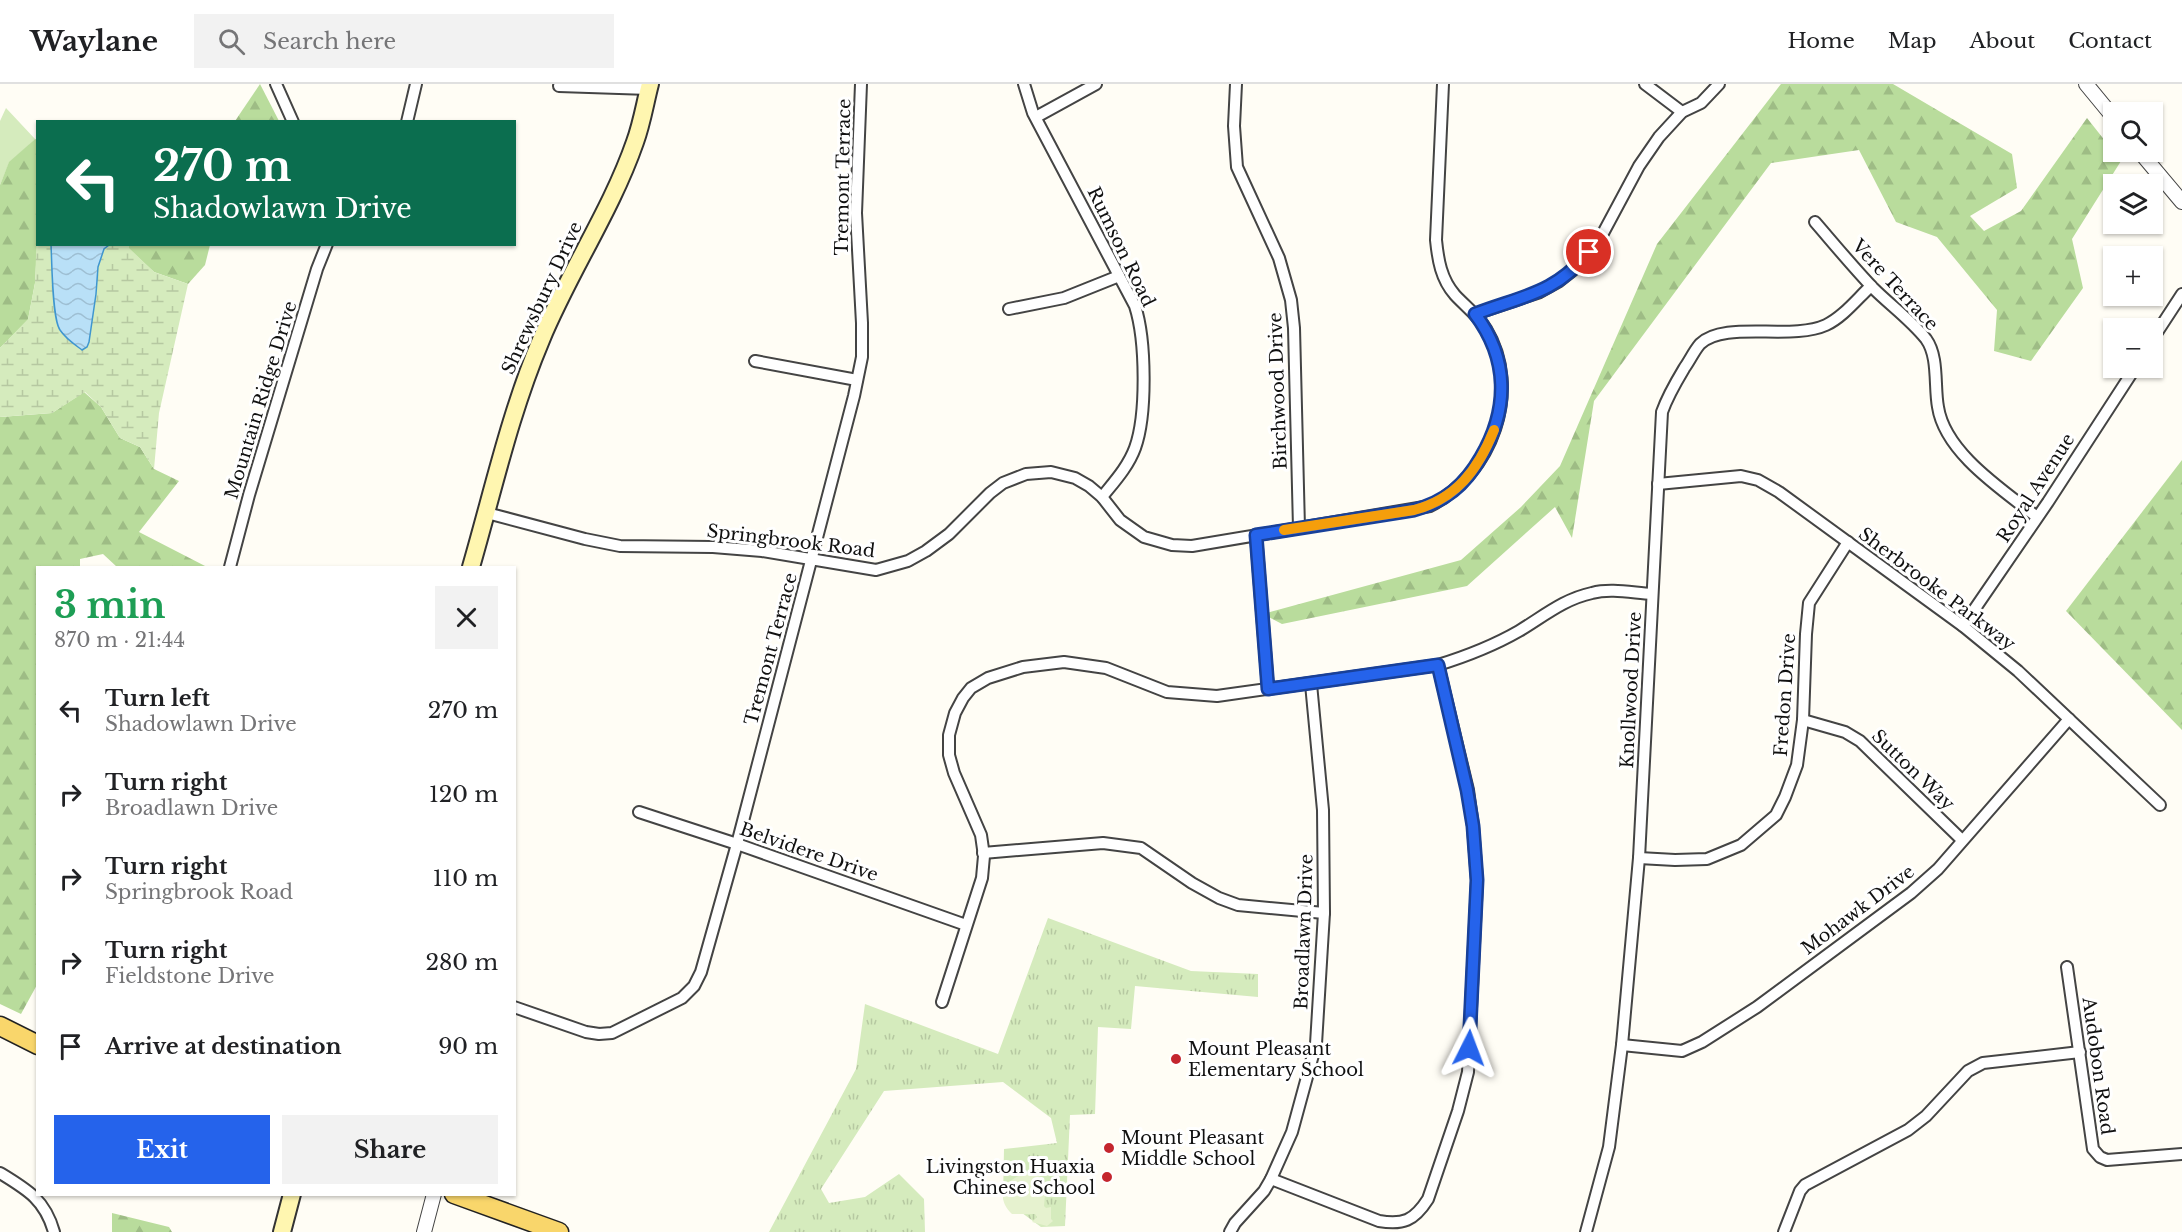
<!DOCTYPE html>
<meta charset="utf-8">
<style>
:root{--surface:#fff;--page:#f2f2f2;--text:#202124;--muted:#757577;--line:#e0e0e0;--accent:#2563eb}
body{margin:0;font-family:"Libre Baskerville",serif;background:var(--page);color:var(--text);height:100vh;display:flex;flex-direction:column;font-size:22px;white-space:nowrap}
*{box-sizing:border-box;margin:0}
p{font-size:20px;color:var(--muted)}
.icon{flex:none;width:33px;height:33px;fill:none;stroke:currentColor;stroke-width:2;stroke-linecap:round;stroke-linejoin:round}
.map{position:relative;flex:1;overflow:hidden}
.panel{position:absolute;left:36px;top:482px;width:480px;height:630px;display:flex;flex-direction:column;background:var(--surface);border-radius:0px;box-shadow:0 2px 4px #0004}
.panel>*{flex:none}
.top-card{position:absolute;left:36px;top:36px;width:480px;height:126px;border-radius:0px;box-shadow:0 2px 4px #0004;background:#0b6e4f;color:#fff;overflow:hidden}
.tools{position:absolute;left:2103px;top:18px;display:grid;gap:12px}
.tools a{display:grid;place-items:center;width:60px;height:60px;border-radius:0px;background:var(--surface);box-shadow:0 2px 4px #0004;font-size:30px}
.pin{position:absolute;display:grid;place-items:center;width:51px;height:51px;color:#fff;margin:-26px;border:3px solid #fff;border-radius:50%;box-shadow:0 2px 6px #0007}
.me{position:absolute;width:66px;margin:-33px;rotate:3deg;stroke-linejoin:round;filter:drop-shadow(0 0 4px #0008)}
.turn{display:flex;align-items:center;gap:21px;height:126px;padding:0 18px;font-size:27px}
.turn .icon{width:78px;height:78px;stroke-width:2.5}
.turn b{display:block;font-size:42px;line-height:51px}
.round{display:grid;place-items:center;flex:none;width:63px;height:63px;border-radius:0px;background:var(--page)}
.head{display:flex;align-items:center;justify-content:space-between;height:102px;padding:0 18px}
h1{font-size:36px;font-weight:700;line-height:45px;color:#1e9e55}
.cta{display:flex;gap:12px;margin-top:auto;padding:12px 18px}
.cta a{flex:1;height:69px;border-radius:0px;background:var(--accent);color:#fff;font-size:24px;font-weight:700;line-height:69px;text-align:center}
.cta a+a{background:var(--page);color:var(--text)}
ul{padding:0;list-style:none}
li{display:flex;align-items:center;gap:18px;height:84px;padding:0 18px}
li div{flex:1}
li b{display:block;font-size:22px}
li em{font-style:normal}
header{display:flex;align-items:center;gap:36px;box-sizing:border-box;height:84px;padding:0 30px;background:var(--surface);border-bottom:2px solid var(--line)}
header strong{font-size:28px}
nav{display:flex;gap:33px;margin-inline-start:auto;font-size:21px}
.search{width:420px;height:54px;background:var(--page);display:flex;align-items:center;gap:15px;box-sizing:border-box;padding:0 21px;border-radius:0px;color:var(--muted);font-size:22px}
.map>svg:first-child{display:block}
</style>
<header>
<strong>Waylane</strong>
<div class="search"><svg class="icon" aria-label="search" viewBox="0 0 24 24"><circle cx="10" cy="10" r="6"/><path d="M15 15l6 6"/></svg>Search here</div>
<nav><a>Home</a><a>Map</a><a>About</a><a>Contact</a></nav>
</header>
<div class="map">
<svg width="2182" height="1148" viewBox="0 0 2182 1148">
<defs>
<pattern id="forest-firs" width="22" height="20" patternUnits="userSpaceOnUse" patternTransform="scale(1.5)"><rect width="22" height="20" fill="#b9dc9c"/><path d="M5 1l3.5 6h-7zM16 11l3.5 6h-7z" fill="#9ebc85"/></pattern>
<pattern id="wetland-marsh" width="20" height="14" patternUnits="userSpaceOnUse" patternTransform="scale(1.5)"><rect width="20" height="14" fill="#d5ebbd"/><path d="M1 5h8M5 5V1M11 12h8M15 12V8" fill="none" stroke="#b6c8a1"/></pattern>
<pattern id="park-tufts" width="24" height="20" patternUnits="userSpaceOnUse" patternTransform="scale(1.5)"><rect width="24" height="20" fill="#d5ebbd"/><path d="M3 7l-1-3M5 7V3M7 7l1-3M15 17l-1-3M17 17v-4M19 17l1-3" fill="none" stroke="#b6c8a1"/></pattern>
<pattern id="water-waves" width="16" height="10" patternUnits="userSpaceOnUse" patternTransform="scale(1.5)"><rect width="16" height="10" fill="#b9e0f7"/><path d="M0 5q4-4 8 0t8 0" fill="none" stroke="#9ebfd3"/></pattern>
</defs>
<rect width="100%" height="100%" fill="#fffdf5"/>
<path fill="#d5ebbd" d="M6 24 35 55 9 79 0 101V37Z"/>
<g fill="url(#forest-firs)">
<path d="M260 0 279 37H235Z"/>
<path d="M1781 0H1893L2012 70 2017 104 1970 132 1984 147 2021 127 2087 34 2121 77 2072 155 2083 204 2031 277 1994 267 1997 226 1937 153 1896 138 1859 66 1771 79 1594 317 1572 454 1555 423 1467 502 1282 540 1263 530 1461 476 1521 423 1560 382 1657 160Z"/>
<path d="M35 55 38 56V145L35 199 28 236 0 264V101L9 78Z"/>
<path d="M129 160 210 161 205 181 188 200 154 188 128 164Z"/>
<path d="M84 308 101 323 120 354 140 363 154 385 179 397 139 448 207 483H117L103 470 80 475V483H38V899L21 930 0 920V333L52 329Z"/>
<path d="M2182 376V646L2066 527Z"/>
<path d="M112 1129 169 1143 172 1148H112Z"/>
</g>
<path fill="url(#wetland-marsh)" d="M37 145 38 160 51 161 53 203 59 245 89 258 96 210 98 183 104 165 109 161H129V164L154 188 188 200 159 329 154 385 140 363 120 354 101 323 85 308 52 329 0 333V264L28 235 35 199Z"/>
<path fill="url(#park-tufts)" d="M1048 834 1191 887 1258 890V913L1135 902 1131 945 1098 943 1095 1030 1070 1031 1065 1142 1041 1143 1003 1115 1004 1065 1057 1059 1051 1034 1003 998 884 1007 821 1105 829 1119 865 1113 899 1090 924 1115 925 1148H769L856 985 865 920 998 970Z"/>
<path fill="#e6f2cf" d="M1031 1089 1041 1093 1046 1101 1044 1122 1046 1124 1051 1123V1135L1053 1137 1047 1142 1032 1138 1037 1133 1035 1130H1012C992 1111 1008 1091 1031 1089Z"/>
<path fill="url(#water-waves)" stroke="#3f96cf" stroke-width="1.5" d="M51 161H109L104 165 98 183 96 210 89 258 87 263 82 266C74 260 66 255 60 246 52 235 52 177 51 161Z"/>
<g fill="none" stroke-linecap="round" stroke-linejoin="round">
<defs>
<g id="minor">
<path d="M276 0 293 38"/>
<path d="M1024 0 1033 29 1135 222C1146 256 1147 331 1135 364 1128 383 1114 398 1102 413"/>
<path d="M1236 0 1234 42 1237 83 1279 174 1291 216 1294 244 1299 444"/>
<path d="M1645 0 1682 28"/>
<path d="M559 2 649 5"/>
<path d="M1036 33 1096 0"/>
<path d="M407 38 416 0"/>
<path d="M1815 138C1834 160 1853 183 1873 204 1890 221 1911 236 1926 255 1939 273 1934 302 1938 323 1945 369 2003 406 2037 433"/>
<path d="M1009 225 1064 214 1119 192"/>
<path d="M1475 230 1540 208 1558 198 1577 183 1601 153 1639 82 1659 53 1682 28 1701 19 1719 0"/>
<path d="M2152 256 2182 210"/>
<path d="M755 277 857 296"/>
<path d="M1658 400 1741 392 1758 396 1779 408 1963 542 2018 587 2160 721"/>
<path d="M487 429 585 455 620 462 713 463 762 467 876 486 908 477 926 467 949 450 990 409 1003 399 1026 390 1051 388 1075 394 1089 402 1102 413 1120 436 1144 453 1172 461 1192 462 1430 422C1492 391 1523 306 1486 245 1478 231 1465 222 1455 211 1441 195 1438 176 1436 156L1443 0"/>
<path d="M1256 451 1268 605"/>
<path d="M230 483 249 411 317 185 327 160"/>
<path d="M1963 542 2048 418 2135 284"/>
<path d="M1803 636 1845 648 1860 657 1962 756"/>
<path d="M639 728 737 760 966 841"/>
<path d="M983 769 1103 759 1141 764 1192 799 1219 814 1238 821 1324 829"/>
<path d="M1639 774 1675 776 1707 775 1741 761 1776 731 1785 713 1797 681 1803 636 1806 550 1809 519 1848 458"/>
<path d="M2067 883 2093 1065 2100 1073 2107 1076 2182 1070"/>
<path d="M942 918 982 794 984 772 981 751 954 689 949 671V651L955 629 963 614 971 604 988 594 1023 583 1064 578 1106 584 1167 608 1217 612 1438 581C1467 572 1493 562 1519 547 1544 532 1564 515 1592 509 1611 504 1633 509 1652 510"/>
<path d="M514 923 586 948 599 950 612 949 682 914 694 902 701 888 737 760 854 312 862 273V239L856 129 861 0"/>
<path d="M1622 961 1682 967 1702 958 1757 923 1911 809 1938 785 2069 635"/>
<path d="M0 1089C28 1106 45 1116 54 1148"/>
<path d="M1271 1095 1379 1137C1403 1141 1414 1137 1428 1115L1458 1027 1468 988 1477 797 1473 742 1468 706 1438 581"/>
<path d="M1230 1148 1235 1139 1264 1107 1271 1095 1292 1048 1316 960 1324 829 1323 726 1311 600"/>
<path d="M1586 1148 1609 1063 1622 961 1639 774 1662 328C1668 311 1676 298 1685 283 1690 276 1694 267 1700 260 1724 236 1791 257 1826 241 1843 233 1857 215 1871 202"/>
<path d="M1784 1148 1800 1107 1805 1101 1908 1046 1926 1032 1968 987 1983 979 2080 968"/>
</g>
<g id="tertiary">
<path d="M2086 0 2114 34"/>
<path d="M2140 68 2182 118"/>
<path d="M424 1148 434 1110"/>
</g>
<g id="secondary">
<path d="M471 483C493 407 510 329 541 256 569 188 611 127 635 58 642 39 645 19 650 0"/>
<path d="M282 1148 292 1110"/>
</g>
<g id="primary">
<path d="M0 942 38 961"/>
<path d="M454 1110 559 1148"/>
</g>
</defs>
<use href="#minor" stroke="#444" stroke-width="14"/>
<use href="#tertiary" stroke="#444" stroke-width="16"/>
<use href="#secondary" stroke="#333" stroke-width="20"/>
<use href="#primary" stroke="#222" stroke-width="21"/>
<use href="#minor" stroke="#fff" stroke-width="10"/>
<use href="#tertiary" stroke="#fff" stroke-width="14"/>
<use href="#secondary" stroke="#fff6b0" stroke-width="16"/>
<use href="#primary" stroke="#f9d66b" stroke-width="18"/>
</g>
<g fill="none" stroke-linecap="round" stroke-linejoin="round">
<defs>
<path id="route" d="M1469 964 1477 796 1473 742 1467 706 1438 581 1268 605 1256 451 1414 426C1445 418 1465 401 1481 373 1509 325 1509 275 1475 230 1522 212 1555 210 1589 168"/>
</defs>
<use href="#route" stroke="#184099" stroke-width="15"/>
<use href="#route" stroke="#2563eb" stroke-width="10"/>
<path stroke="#f59e0b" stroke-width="10" d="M1284 446 1414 426C1456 415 1478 386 1494 346"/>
</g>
<g fill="#c4262e" stroke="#fff" stroke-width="2">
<circle cx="1176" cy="975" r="6"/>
<circle cx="1109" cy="1064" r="6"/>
<circle cx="1107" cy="1093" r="6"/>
</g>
<g text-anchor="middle" stroke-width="6" stroke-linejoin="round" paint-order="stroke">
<g font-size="18" fill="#111" stroke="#fff">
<text transform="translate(843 93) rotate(-89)" y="6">Tremont Terrace</text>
<text transform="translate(1121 163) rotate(64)" y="6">Rumson Road</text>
<text transform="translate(1895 201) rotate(47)" y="6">Vere Terrace</text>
<text transform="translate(542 214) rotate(-65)" y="6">Shrewsbury Drive</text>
<text transform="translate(1278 307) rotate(-92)" y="6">Birchwood Drive</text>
<text transform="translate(261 316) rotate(-73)" y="6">Mountain Ridge Drive</text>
<text transform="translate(2036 404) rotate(-57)" y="6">Royal Avenue</text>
<text transform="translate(791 457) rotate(7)" y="6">Springbrook Road</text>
<text transform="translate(1937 505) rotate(37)" y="6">Sherbrooke Parkway</text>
<text transform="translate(771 565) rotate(-75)" y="6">Tremont Terrace</text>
<text transform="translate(1631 606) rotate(-87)" y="6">Knollwood Drive</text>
<text transform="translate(1785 611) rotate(-86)" y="6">Fredon Drive</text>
<text transform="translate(1913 686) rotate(44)" y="6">Sutton Way</text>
<text transform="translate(809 768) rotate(19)" y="6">Belvidere Drive</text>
<text transform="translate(1858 826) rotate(-37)" y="6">Mohawk Drive</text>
<text transform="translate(1304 848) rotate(-88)" y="6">Broadlawn Drive</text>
<text transform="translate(2098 982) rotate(82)" y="6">Audobon Road</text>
</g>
<g font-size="18" fill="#111" stroke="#fff" text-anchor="start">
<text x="1188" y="971">Mount Pleasant<tspan x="1188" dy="21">Elementary School</tspan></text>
<text x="1121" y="1060">Mount Pleasant<tspan x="1121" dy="21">Middle School</tspan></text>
<text x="1095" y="1089" text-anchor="end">Livingston Huaxia<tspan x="1095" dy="21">Chinese School</tspan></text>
</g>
</g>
</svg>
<div class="tools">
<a><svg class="icon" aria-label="search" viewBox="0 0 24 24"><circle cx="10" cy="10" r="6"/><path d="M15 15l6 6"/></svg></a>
<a><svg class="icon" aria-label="layers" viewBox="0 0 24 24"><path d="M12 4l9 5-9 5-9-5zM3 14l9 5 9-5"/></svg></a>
<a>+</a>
<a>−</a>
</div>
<div class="pin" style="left:1589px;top:168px;background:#d93025"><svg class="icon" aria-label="arrive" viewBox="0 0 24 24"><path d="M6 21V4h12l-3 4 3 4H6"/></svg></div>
<svg class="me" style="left:1469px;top:964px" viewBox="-20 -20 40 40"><path d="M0-17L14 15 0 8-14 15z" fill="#2563eb" stroke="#fff" stroke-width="4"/></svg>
<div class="top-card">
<div class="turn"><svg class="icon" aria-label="left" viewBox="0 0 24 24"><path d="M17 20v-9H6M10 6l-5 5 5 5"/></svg><div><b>270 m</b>Shadowlawn Drive</div></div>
</div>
<section class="panel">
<div class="head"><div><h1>3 min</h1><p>870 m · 21:44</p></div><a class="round"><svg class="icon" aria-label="close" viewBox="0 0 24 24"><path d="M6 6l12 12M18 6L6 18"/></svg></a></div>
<ul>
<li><svg class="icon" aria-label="left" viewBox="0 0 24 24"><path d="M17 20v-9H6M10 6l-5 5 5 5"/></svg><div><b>Turn left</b><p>Shadowlawn Drive</p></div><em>270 m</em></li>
<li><svg class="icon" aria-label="right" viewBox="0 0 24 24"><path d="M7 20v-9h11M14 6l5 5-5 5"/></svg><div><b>Turn right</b><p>Broadlawn Drive</p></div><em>120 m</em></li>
<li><svg class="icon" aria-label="right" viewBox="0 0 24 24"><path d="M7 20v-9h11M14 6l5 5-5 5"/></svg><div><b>Turn right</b><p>Springbrook Road</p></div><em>110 m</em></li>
<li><svg class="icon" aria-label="right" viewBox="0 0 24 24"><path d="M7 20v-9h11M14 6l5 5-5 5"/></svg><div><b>Turn right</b><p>Fieldstone Drive</p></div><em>280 m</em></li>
<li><svg class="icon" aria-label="arrive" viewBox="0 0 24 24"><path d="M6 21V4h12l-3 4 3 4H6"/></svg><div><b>Arrive at destination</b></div><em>90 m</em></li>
</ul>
<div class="cta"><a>Exit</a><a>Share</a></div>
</section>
</div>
